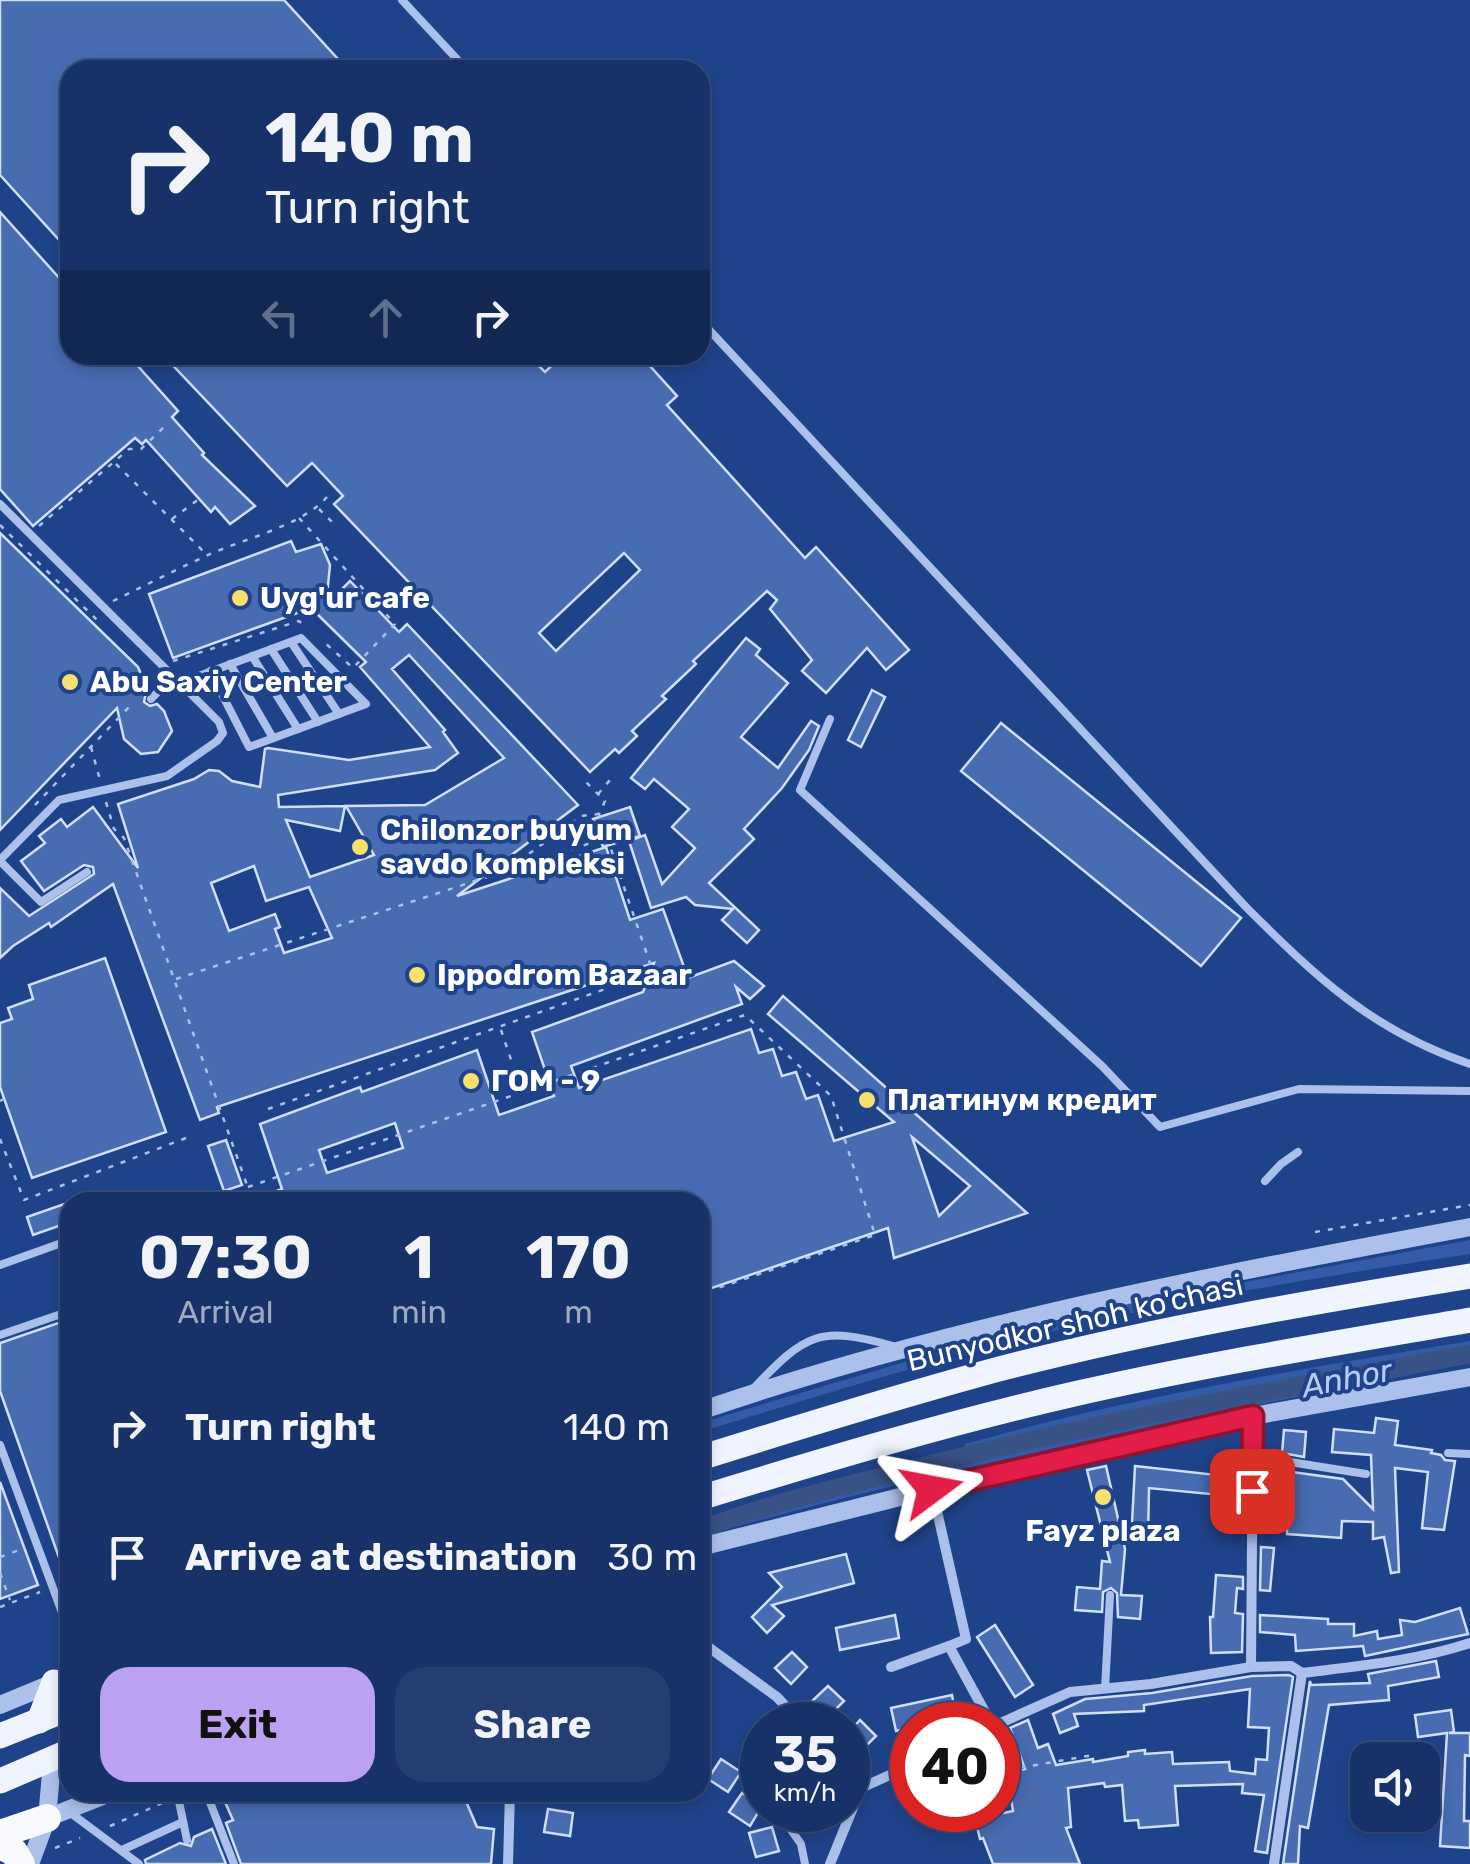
<!DOCTYPE html>
<meta charset="utf-8">
<style>
:root{--surface:#173268;--page:#243e71;--text:#f1f3f6;--muted:#9eaac0;--line:#364d7c;--accent:#bca0f2}
body{margin:0;font-family:Rubik,sans-serif;background:var(--page);color:var(--text);height:100vh;display:flex;flex-direction:column;font-size:38px;white-space:nowrap}
*{box-sizing:border-box;margin:0}
p{font-size:32px;color:var(--muted)}
.icon{flex:none;width:55px;height:55px;fill:none;stroke:currentColor;stroke-width:2;stroke-linecap:round;stroke-linejoin:round}
.map{position:relative;flex:1;overflow:hidden}
.drawer{position:absolute;left:60px;top:1192px;width:650px;height:610px;display:flex;flex-direction:column;background:var(--surface);border-radius:30px;box-shadow:0 5px 15px #0003,0 0 0 2px var(--line)}
.drawer>*{flex:none}
.banner{position:absolute;left:60px;top:60px;width:650px;height:305px;border-radius:30px;box-shadow:0 5px 15px #0003,0 0 0 2px var(--line);background:#173268;color:var(--text);overflow:hidden}
.tools{position:absolute;left:1350px;top:1742px;display:grid;gap:20px}
.tools a{display:grid;place-items:center;width:90px;height:90px;border-radius:20px;background:var(--surface);box-shadow:0 5px 15px #0003,0 0 0 2px var(--line);font-size:50px}
.speed{position:absolute;left:740px;top:1702px;display:flex;gap:20px;font-size:50px;font-weight:700;text-align:center}
.speed>*{display:grid;place-content:center;width:130px;height:130px;border-radius:50%;background:var(--surface);box-shadow:0 5px 15px #0003,0 0 0 2px var(--line);line-height:1}
.speed small{font-size:25px;font-weight:400}
.speed .limit{border:15px solid #d22;background:#fff;color:#111}
.pin{position:absolute;display:grid;place-items:center;width:85px;height:85px;color:#fff;margin:-42px;border-radius:20px;box-shadow:0 5px 15px #0006}
.me{position:absolute;width:110px;margin:-55px;rotate:77deg;stroke-linejoin:round;filter:drop-shadow(0 0 8px #0008)}
.turn{display:flex;align-items:center;gap:35px;height:210px;padding:0 40px;font-size:45px}
.turn .icon{width:130px;height:130px;stroke-width:2.5}
.turn b{display:block;font-size:70px;line-height:85px}
.lanes{display:flex;align-items:center;height:95px;padding:0 40px;background:#0003;justify-content:center;gap:50px;direction:ltr}
.lanes .off{opacity:.35}
.eta{display:flex;justify-content:space-evenly;align-items:center;height:170px;text-align:center}
.eta b{font-size:60px;font-weight:700;line-height:70px}
.action{display:flex;gap:20px;margin-top:auto;padding:20px 40px}
.action a{flex:1;height:115px;border-radius:30px;background:var(--accent);color:#111;font-size:40px;font-weight:700;line-height:115px;text-align:center}
.action a+a{background:var(--page);color:var(--text)}
ul{padding:0;list-style:none}
li{display:flex;align-items:center;gap:30px;height:130px;padding:0 40px}
li div{flex:1}
li b{display:block;font-size:38px}
li em{font-style:normal}
.map>svg:first-child{display:block}
</style>
<div class="map">
<svg width="1470" height="1864" viewBox="0 0 1470 1864">
<rect width="100%" height="100%" fill="#1f438a"/>
<g fill="#335ba7">
<path d="M1470 1240V1254C1352 1272 1234 1291 1118 1316 976 1347 838 1390 700 1432V1423L975 1341 1117 1306Z"/>
<path d="M1470 1341V1363C1214 1412 959 1465 708 1534L703 1532 774 1508 962 1458 965 1444C1131 1397 1300 1369 1470 1341Z"/>
</g>
<g fill="none" stroke-linecap="round" stroke-linejoin="round">
<path stroke="#395387" stroke-width="18" d="M700 1530C771 1502 845 1486 919 1467 1101 1421 1285 1388 1470 1354"/>
</g>
<g fill="#486cb2" stroke="#d0def8" stroke-width="2.5" fill-rule="evenodd">
<path d="M0 0H284L348 70H70V252L0 175Z"/>
<path d="M0 212 70 290V355H128L178 411 172 417 204 453 202 455 255 506 230 524 215 507 211 512 146 440 142 444 135 438 33 526 0 489Z"/>
<path d="M163 355H528L545 372 563 355H622L629 363 640 355 677 396 667 405 805 558 816 547 909 650 886 670 867 648 826 693 802 671 812 660 770 609 777 600 767 591 693 661 696 664 662 696 666 699 632 731 637 736 619 753 615 749 590 772 334 504 343 496 312 463 287 486ZM624 553 640 570 556 651 539 633Z"/>
<path d="M0 533 138 667 143 679 138 686 146 693 144 702 150 706 157 704 164 711 172 731 158 752 141 754 124 739 117 708 0 830Z"/>
<path d="M291 541 296 552 321 544 330 565 326 605 350 581 399 632 407 624 578 805 457 896 606 847 630 920 663 909 688 978 734 961 764 986 750 999 736 987 742 1004 571 1066 579 1088 751 1029 759 1053 773 1049 782 1076 796 1072 806 1099 818 1095 834 1141 894 1122 768 1014 783 996 1027 1213 894 1258 888 1228 700 1292V1202H248L282 1189 260 1124 360 1087 362 1092 477 1050 499 1115 554 1096 532 1032 643 992 654 963 217 1107 219 1113 200 1120 113 884 51 927 49 923 13 946 0 958V888L29 916 94 874 93 867 84 865 44 891 21 861 45 843 39 836 61 819 67 827 93 807 138 868 118 804 194 779 209 770 219 771 232 781 260 787 265 749 268 748 349 760 430 747 360 667 366 662 311 608 173 658 149 594ZM409 655 504 758 425 805 346 806 374 855 310 877 286 820 340 831 345 806 279 807 278 795 435 770 458 753 443 732 445 730 392 669ZM254 866 266 901 309 887 332 938 284 953 275 929 280 927 275 914 229 931 211 883ZM395 1123 403 1148 327 1173 319 1150ZM912 1137 970 1186 939 1216Z"/>
<path d="M746 638 760 649 756 655 788 683 741 737 778 768 811 721 819 726 809 750 782 788 744 829 754 839 709 883 759 930 747 943 722 920 733 909 695 905 686 897 651 908 629 841 645 835 662 884 695 848 672 827 689 809 654 779 645 789 631 778Z"/>
<path d="M872 690 885 697 861 747 848 740Z"/>
<path d="M1001 723 1241 918 1201 966 961 771Z"/>
<path d="M630 807 640 836 603 847 593 819Z"/>
<path d="M105 958 166 1132 32 1178 0 1087V1023L12 1019 8 1008 33 999 29 985Z"/>
<path d="M226 1140 242 1185 224 1191 208 1146Z"/>
<path d="M70 1202V1222L33 1235 27 1217Z"/>
<path d="M70 1319V1583H68L0 1391V1343Z"/>
<path d="M1376 1418 1398 1421 1395 1445 1432 1450 1431 1453 1441 1455 1445 1460 1455 1461 1444 1530 1422 1528 1428 1472 1395 1468 1399 1572 1391 1573 1384 1537 1373 1539V1522L1342 1521 1341 1538 1287 1534V1522L1261 1519 1263 1468 1343 1479 1373 1509 1371 1455 1332 1452 1334 1429 1374 1433Z"/>
<path d="M1284 1430 1306 1432 1304 1457 1282 1453Z"/>
<path d="M1106 1466 1125 1549 1121 1595 1142 1596 1140 1619 1118 1617 1117 1593 1111 1588 1103 1592 1102 1612 1075 1610 1077 1587 1100 1589 1102 1561 1110 1562 1087 1470Z"/>
<path d="M1135 1466 1244 1478V1501L1220 1499 1221 1495 1149 1488 1148 1540 1131 1542Z"/>
<path d="M0 1482 38 1585 0 1599Z"/>
<path d="M1261 1547 1274 1548 1270 1591 1260 1590Z"/>
<path d="M846 1554 854 1583 772 1605 784 1616 767 1633 752 1617 782 1587 769 1573Z"/>
<path d="M1216 1575 1243 1577V1589L1237 1588 1235 1613 1243 1614 1242 1652 1211 1653 1210 1617H1213Z"/>
<path d="M1460 1608 1468 1634 1365 1656 1363 1646 1296 1651 1295 1635 1260 1632V1615L1328 1619V1624H1354V1636L1377 1631 1378 1639 1402 1635 1400 1620 1415 1622Z"/>
<path d="M895 1615 899 1638 840 1650 836 1628Z"/>
<path d="M995 1625 1033 1685 1015 1697 977 1637Z"/>
<path d="M792 1652 807 1667 791 1684 775 1668Z"/>
<path d="M1436 1661 1439 1677 1388 1686 1389 1700 1329 1705 1308 1828 1300 1826 1298 1864H1283L1310 1681 1311 1685 1370 1683 1368 1674Z"/>
<path d="M1289 1675 1293 1677 1267 1853 1255 1851 1264 1795 1242 1793 1243 1784 1175 1786 1178 1825 1139 1828 1138 1820 1125 1821 1122 1785 1105 1787 1104 1783 1068 1788 1071 1827 1066 1828 1080 1864H993L983 1838 980 1839 975 1819 1013 1811 1007 1772 1025 1769 1010 1728 1028 1720 1038 1748 1048 1744 1056 1765 1093 1759V1762L1128 1756V1752L1145 1750V1754L1172 1752 1173 1764 1229 1762 1230 1771 1255 1774 1256 1759 1267 1760 1269 1728 1248 1727 1250 1689 1144 1705V1711L1074 1714 1078 1726 1060 1733 1053 1714 1085 1699 1152 1693 1252 1676Z"/>
<path d="M828 1686 844 1701 827 1718 811 1702Z"/>
<path d="M952 1695 956 1717 896 1731 891 1708Z"/>
<path d="M1451 1710 1454 1732 1449 1733H1470V1756L1465 1755 1464 1821H1470V1848L1440 1846 1447 1733 1418 1737 1415 1715Z"/>
<path d="M860 1720 876 1736 859 1753 848 1741V1733Z"/>
<path d="M721 1759 741 1772 728 1792 708 1779Z"/>
<path d="M247 1792H462L477 1827 494 1829 491 1864H241L226 1823 233 1820 225 1802Z"/>
<path d="M742 1793 762 1806 750 1826 729 1812Z"/>
<path d="M548 1809 573 1813 570 1836 544 1832Z"/>
<path d="M772 1827 779 1851 756 1857 749 1833Z"/>
<path d="M212 1829 226 1864H146L145 1860 180 1843 191 1846 194 1837Z"/>
</g>
<g fill="none" stroke-linecap="round" stroke-linejoin="round">
<g stroke="#abc1eb" stroke-width="2.5" stroke-dasharray="5 8" stroke-linecap="butt">
<path d="M116 464 206 554"/>
<path d="M319 509 334 524"/>
<path d="M299 518 395 624 353 668 324 642"/>
<path d="M172 519 199 499"/>
<path d="M0 525 98 621"/>
<path d="M39 526 129 449H141L165 426"/>
<path d="M113 601C144 586 175 570 206 556 242 539 302 526 327 497"/>
<path d="M173 661 299 621 306 627"/>
<path d="M91 747 100 780"/>
<path d="M598 794 610 780"/>
<path d="M106 802 114 829 124 838 253 1202"/>
<path d="M35 805 131 705"/>
<path d="M508 869 581 816 598 814"/>
<path d="M176 979 606 838"/>
<path d="M501 1030 521 1089"/>
<path d="M0 1101 4 1099"/>
<path d="M268 1109 653 972 599 814 605 801 586 782"/>
<path d="M0 1139 24 1200 186 1138"/>
<path d="M248 1187 745 1015 831 1096 875 1235 700 1294"/>
<path d="M1315 1232 1470 1205"/>
<path d="M0 1557 25 1548"/>
<path d="M0 1573 10 1600"/>
<path d="M0 1607 40 1592"/>
<path d="M1000 1740 1013 1769 1093 1755"/>
<path d="M110 1826 167 1801"/>
<path d="M55 1848 80 1838"/>
</g>
<g stroke="#abc1eb" stroke-width="8">
<path d="M402 0 467 70"/>
<path d="M700 320 1246 907C1317 978 1373 1031 1470 1064"/>
<path d="M0 504 219 722 223 733 217 741 167 776 59 800 0 860"/>
<path d="M291 642 339 714"/>
<path d="M271 649 318 722"/>
<path d="M252 656 298 729"/>
<path d="M230 664 273 738"/>
<path d="M180 683C220 668 261 653 301 638L366 704 249 747 210 671"/>
<path d="M151 699 173 676"/>
<path d="M830 719 800 790 1102 1066 1160 1127 1299 1089 1470 1091"/>
<path d="M0 861 41 902 87 872"/>
<path d="M1265 1181 1281 1164 1298 1152"/>
<path d="M0 1265 70 1240"/>
<path d="M0 1335 70 1311"/>
<path d="M753 1389C805 1334 819 1325 893 1346"/>
<path d="M0 1445 70 1634"/>
<path d="M1448 1453 1470 1454"/>
<path d="M1252 1456 1366 1474"/>
<path d="M1105 1689 1110 1595"/>
<path d="M177 1792 187 1840"/>
<path d="M206 1792 234 1864"/>
<path d="M777 1810 801 1844 805 1864"/>
<path d="M68 1811 139 1864"/>
<path d="M122 1850 183 1822"/>
</g>
<g stroke="#abc1eb" stroke-width="10">
<path d="M932 1489 966 1639 949 1646 992 1725"/>
<path d="M700 1641 777 1697 803 1725"/>
<path d="M891 1667 949 1646"/>
<path d="M1251 1667 1253 1416"/>
<path d="M996 1725 1070 1692 1151 1684 1251 1667 1291 1666 1302 1673C1359 1666 1415 1661 1470 1643"/>
<path d="M848 1773 861 1788"/>
<path d="M508 1864 510 1792"/>
<path d="M830 1864 861 1788 912 1765"/>
<path d="M1274 1864 1302 1673"/>
</g>
<g stroke="#abc1eb" stroke-width="18">
<path d="M700 1411C951 1325 1210 1276 1470 1227"/>
<path d="M700 1547 932 1489 1253 1416 1470 1377"/>
<path d="M0 1705 70 1676"/>
<path d="M47 1818 113 1792"/>
<path d="M30 1864 47 1818 51 1774 61 1755"/>
</g>
<g stroke="#f0f4fe" stroke-width="25">
<path d="M700 1458C799 1427 899 1396 999 1369 1154 1329 1312 1302 1470 1276"/>
<path d="M700 1498C824 1460 947 1423 1074 1394 1205 1364 1338 1343 1470 1320"/>
<path d="M39 1721 54 1682"/>
<path d="M0 1736 70 1708"/>
<path d="M0 1781 70 1751"/>
</g>
<g stroke="#f8fafe" stroke-width="28">
<path d="M0 1834 47 1818"/>
<path d="M0 1845 14 1852 21 1864"/>
</g>
</g>
<g fill="none" stroke-linecap="round" stroke-linejoin="round">
<defs>
<path id="route" d="M932 1489 1253 1416 1252 1491"/>
</defs>
<use href="#route" stroke="#92132f" stroke-width="25"/>
<use href="#route" stroke="#e11d48" stroke-width="18"/>
</g>
<g fill="#f9df6b" stroke="#1f438a" stroke-width="4">
<circle cx="240" cy="598" r="10"/>
<circle cx="70" cy="682" r="10"/>
<circle cx="360" cy="847" r="10"/>
<circle cx="417" cy="975" r="10"/>
<circle cx="471" cy="1081" r="10"/>
<circle cx="867" cy="1100" r="10"/>
<circle cx="1103" cy="1497" r="10"/>
</g>
<g text-anchor="middle" stroke-width="8" stroke-linejoin="round" paint-order="stroke">
<g font-size="30" font-weight="bold" fill="#fff" stroke="#1f438a" text-anchor="start">
<text x="260" y="608">Uyg'ur cafe</text>
<text x="90" y="692">Abu Saxiy Center</text>
<text x="380" y="840">Chilonzor buyum<tspan x="380" dy="34">savdo kompleksi</tspan></text>
<text x="437" y="985">Ippodrom Bazaar</text>
<text x="491" y="1091">ГОМ - 9</text>
<text x="887" y="1110">Платинум кредит</text>
<text x="1103" y="1541" text-anchor="middle">Fayz plaza</text>
</g>
<g font-size="30" fill="#fff" stroke="#1f438a">
<text transform="translate(1075 1323) rotate(-13)" y="10">Bunyodkor shoh ko'chasi</text>
</g>
<g font-size="32" font-style="italic" fill="#b7ccf2" stroke="#1f438a">
<text transform="translate(1347 1378) rotate(-11)" y="11">Anhor</text>
</g>
</g>
</svg>
<div class="tools">
<a><svg class="icon" aria-label="sound" viewBox="0 0 24 24"><path d="M4 9h4l5-4v14l-5-4H4zM17 9q2 3 0 6"/></svg></a>
</div>
<div class="speed"><div>35<small>km/h</small></div><div class="limit">40</div></div>
<div class="pin" style="left:1252px;top:1491px;background:#d93025"><svg class="icon" aria-label="arrive" viewBox="0 0 24 24"><path d="M6 21V4h12l-3 4 3 4H6"/></svg></div>
<svg class="me" style="left:932px;top:1489px" viewBox="-20 -20 40 40"><path d="M0-17L14 15 0 8-14 15z" fill="#e11d48" stroke="#fff" stroke-width="4"/></svg>
<div class="banner">
<div class="turn"><svg class="icon" aria-label="right" viewBox="0 0 24 24"><path d="M7 20v-9h11M14 6l5 5-5 5"/></svg><div><b>140 m</b>Turn right</div></div>
<div class="lanes"><svg class="icon off" aria-label="left" viewBox="0 0 24 24"><path d="M17 20v-9H6M10 6l-5 5 5 5"/></svg><svg class="icon off" aria-label="ahead" viewBox="0 0 24 24"><path d="M12 20V5M6 11l6-6 6 6"/></svg><svg class="icon" aria-label="right" viewBox="0 0 24 24"><path d="M7 20v-9h11M14 6l5 5-5 5"/></svg></div>
</div>
<section class="drawer">
<div class="eta">
<div><b>07:30</b><p>Arrival</p></div>
<div><b>1</b><p>min</p></div>
<div><b>170</b><p>m</p></div>
</div>
<ul>
<li><svg class="icon" aria-label="right" viewBox="0 0 24 24"><path d="M7 20v-9h11M14 6l5 5-5 5"/></svg><div><b>Turn right</b></div><em>140 m</em></li>
<li><svg class="icon" aria-label="arrive" viewBox="0 0 24 24"><path d="M6 21V4h12l-3 4 3 4H6"/></svg><div><b>Arrive at destination</b></div><em>30 m</em></li>
</ul>
<div class="action"><a>Exit</a><a>Share</a></div>
</section>
</div>
